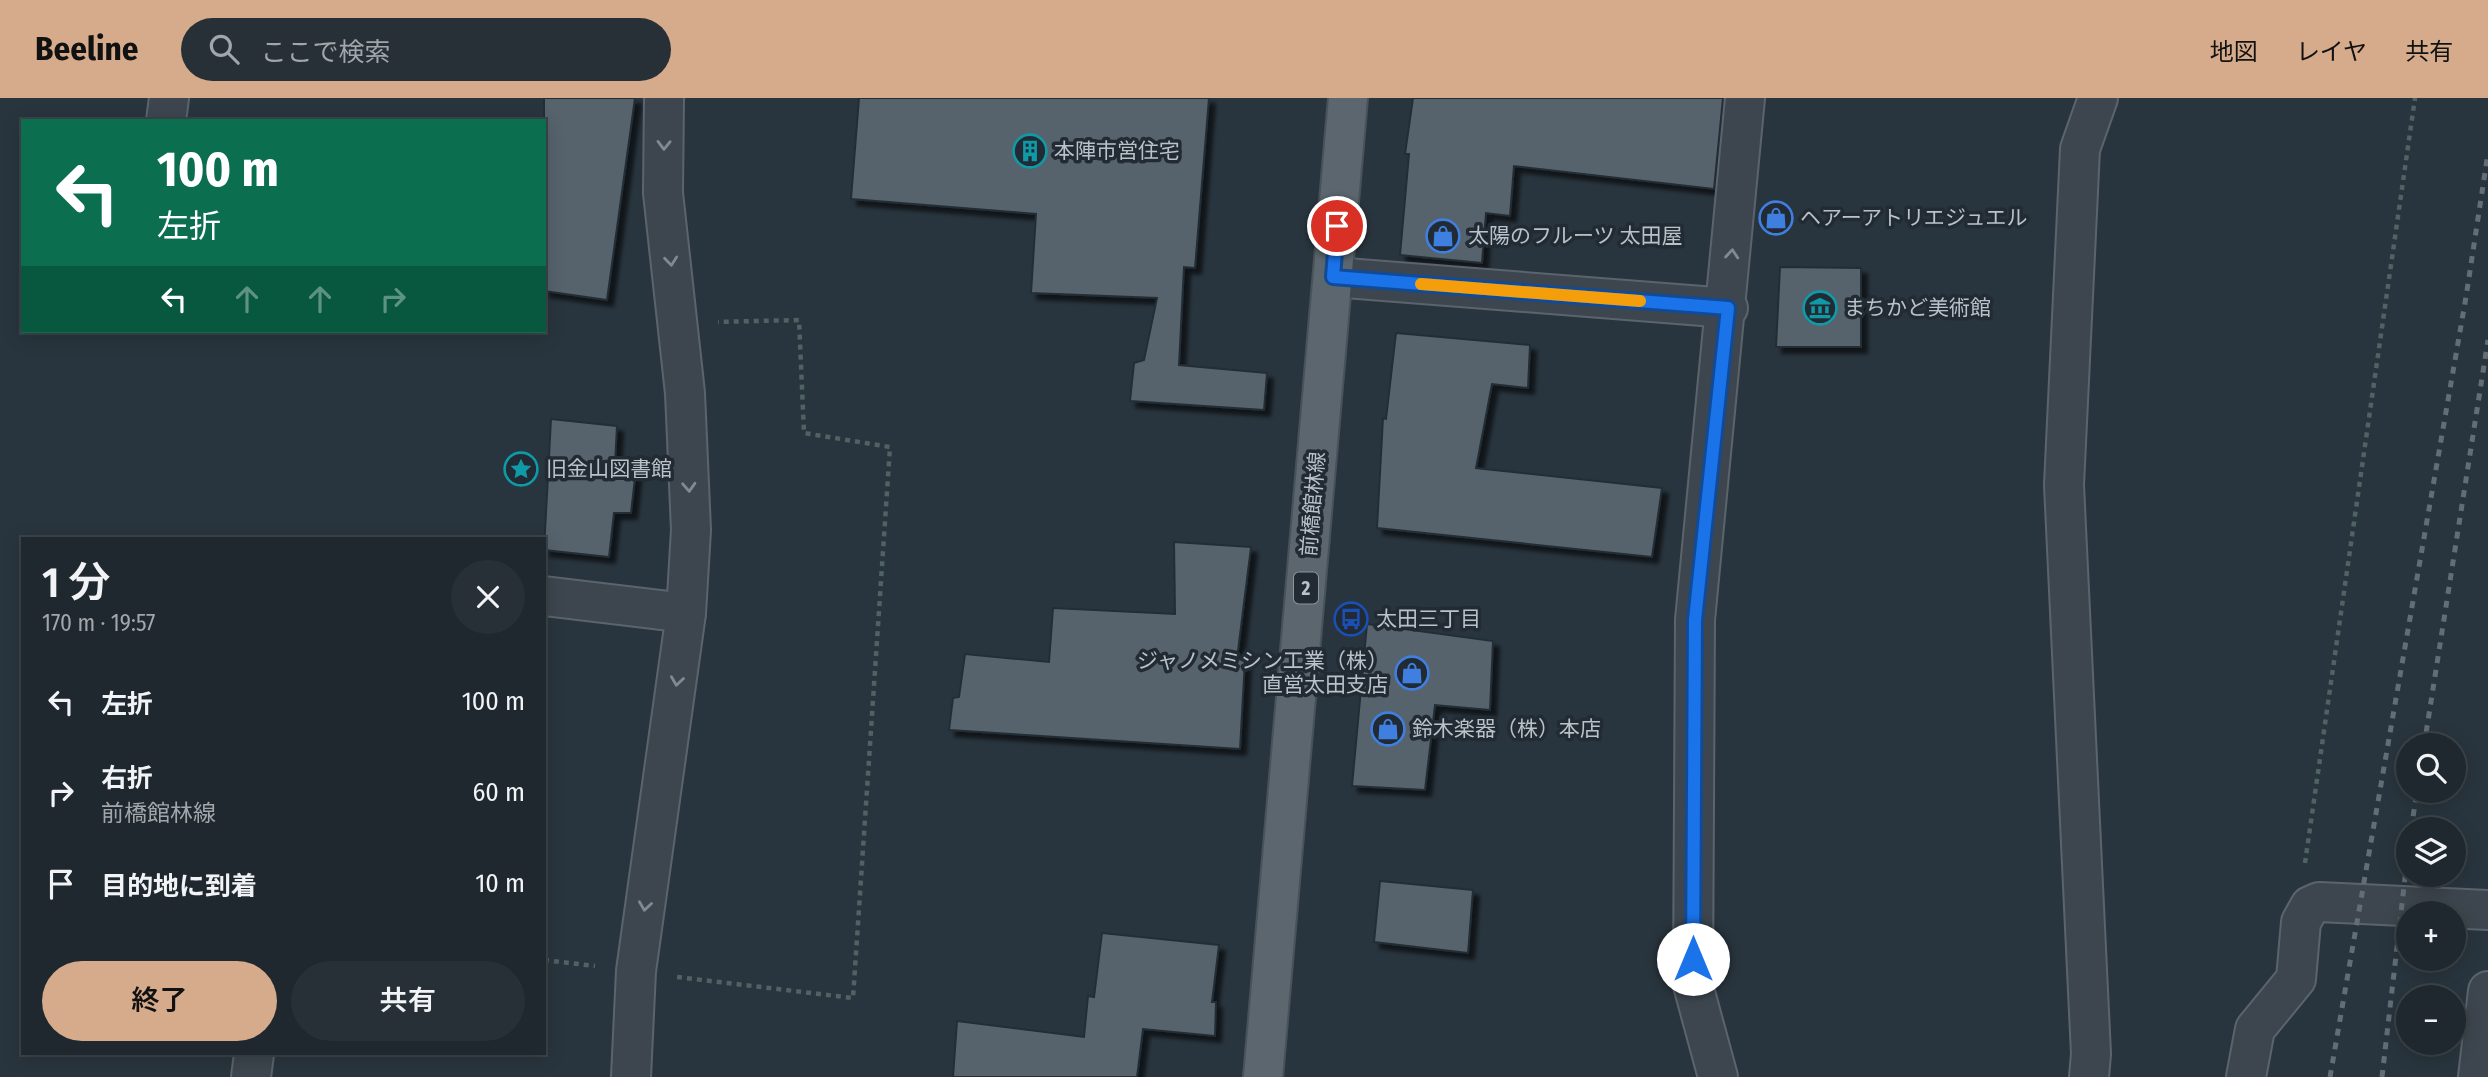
<!DOCTYPE html>
<html lang="ja">
<meta charset="utf-8">
<style>
:root{--surface:#1f282e;--page:#273036;--text:#f1f3f6;--muted:#a1a6aa;--line:#3c444a;--accent:#d6ab8b}
body{margin:0;font-family:"Fira Sans Condensed","Noto Sans JP",sans-serif;background:var(--page);color:var(--text);height:100vh;display:flex;flex-direction:column;font-size:26px;white-space:nowrap}
*{box-sizing:border-box;margin:0}
p{font-size:23px;color:var(--muted)}
.icon{flex:none;width:38px;height:38px;fill:none;stroke:currentColor;stroke-width:2;stroke-linecap:round;stroke-linejoin:round}
.map{position:relative;flex:1;overflow:hidden}
.side{position:absolute;left:21px;top:439px;width:525px;height:518px;display:flex;flex-direction:column;background:var(--surface);border-radius:0px;box-shadow:0 4px 18px #0003,0 0 0 2px var(--line)}
.side>*{flex:none}
.banner{position:absolute;left:21px;top:21px;width:525px;height:214px;border-radius:0px;box-shadow:0 4px 18px #0003,0 0 0 2px var(--line);background:#0b6e4f;color:#fff;overflow:hidden}
.controls{position:absolute;left:2396px;top:635px;display:grid;gap:14px}
.controls a{display:grid;place-items:center;width:70px;height:70px;border-radius:50%;background:var(--surface);box-shadow:0 4px 18px #0003,0 0 0 2px var(--line);font-size:35px}
.pin{position:absolute;display:grid;place-items:center;width:60px;height:60px;color:#fff;margin:-30px;border:4px solid #fff;border-radius:50%;box-shadow:0 2px 7px #0007}
.me{position:absolute;width:77px;margin:-38px;rotate:0deg;stroke-linejoin:round;filter:drop-shadow(0 0 5px #0008)}
.turn{display:flex;align-items:center;gap:24px;height:147px;padding:0 21px;font-size:32px}
.turn .icon{width:91px;height:91px;stroke-width:2.5}
.turn b{display:block;font-size:49px;line-height:60px}
.lanes{display:flex;align-items:center;height:66px;padding:0 21px;background:#0003;justify-content:center;gap:35px;direction:ltr}
.lanes .off{opacity:.35}
.round{display:grid;place-items:center;flex:none;width:74px;height:74px;border-radius:37px;background:var(--page)}
.overview{display:flex;align-items:center;justify-content:space-between;height:119px;padding:0 21px}
h1{font-size:42px;font-weight:600;line-height:52px}
.primary-button{display:flex;gap:14px;margin-top:auto;padding:14px 21px}
.primary-button a{flex:1;height:80px;border-radius:42px;background:var(--accent);color:#111;font-size:28px;font-weight:600;line-height:80px;text-align:center}
.primary-button a+a{background:var(--page);color:var(--text)}
ul{padding:0;list-style:none}
li{display:flex;align-items:center;gap:21px;height:91px;padding:0 21px}
li div{flex:1}
li b{display:block;font-size:26px}
li em{font-style:normal}
header{display:flex;align-items:center;gap:42px;box-sizing:border-box;height:98px;padding:0 35px;background:var(--accent);color:#111}
header strong{font-size:33px}
nav{display:flex;gap:38px;margin-inline-start:auto;font-size:24px}
.search{width:490px;height:63px;background:var(--page);display:flex;align-items:center;gap:18px;box-sizing:border-box;padding:0 24px;border-radius:38px;color:var(--muted);font-size:26px}
.map>svg:first-child{display:block}
</style>
<header>
<strong>Beeline</strong>
<div class="search"><svg class="icon" aria-label="search" viewBox="0 0 24 24"><circle cx="10" cy="10" r="6"/><path d="M15 15l6 6"/></svg>ここで検索</div>
<nav><a>地図</a><a>レイヤ</a><a>共有</a></nav>
</header>
<div class="map">
<svg width="2488" height="979" viewBox="0 0 2488 979">
<defs>
<filter id="shadow"><feDropShadow dx="6" dy="6" stdDeviation="2" flood-color="#0009"/></filter>
</defs>
<rect width="100%" height="100%" fill="#29353e"/>
<g fill="#57636d" stroke="#242d35" stroke-width="2" filter="url(#shadow)">
<path d="M544 0H635L607 202 544 193Z"/>
<path d="M859 0H1209L1195 170 1184 169 1179 267 1267 275 1264 312 1130 303 1134 265 1144 262 1157 200 1031 195 1036 116 851 101Z"/>
<path d="M1413 0H1723L1714 91 1514 68 1510 118 1486 115 1482 165 1400 157 1409 56H1405Z"/>
<path d="M1780 169 1861 170V249H1776Z"/>
<path d="M1396 235 1530 247 1528 290 1492 286 1476 370 1662 390 1652 459 1377 430 1383 320 1386 321Z"/>
<path d="M551 321 617 328 615 366 636 371 631 415H614L609 459 544 452Z"/>
<path d="M1174 444 1251 449 1237 561 1245 562 1240 651 949 632 953 600 959 599 965 556 1049 564 1053 510 1175 516Z"/>
<path d="M1367 526 1493 543 1490 612 1435 607 1425 692 1352 688Z"/>
<path d="M1380 783 1473 792 1468 855 1374 844Z"/>
<path d="M1102 835 1219 847 1212 904H1216L1215 938 1143 931 1137 979H953L957 923 1084 939 1088 898 1094 899Z"/>
</g>
<g fill="none" stroke-linecap="round" stroke-linejoin="round">
<defs>
<g id="street">
<path d="M166 23 169 0"/>
<path d="M1333 179 1728 210"/>
<path d="M544 498 686 515"/>
<path d="M251 979 254 956"/>
<path d="M631 979 636 873 686 515 691 432 685 295 663 95 664 0"/>
<path d="M1718 979 1693 887 1695 522 1745 0"/>
<path d="M2089 979 2091 956 2064 387 2080 51 2098 0"/>
<path d="M2246 979 2255 931 2296 881 2301 824 2310 808 2319 804 2488 812"/>
<path d="M2478 979 2488 893"/>
</g>
<path id="primary" d="M1263 979 1348 0"/>
</defs>
<use href="#street" stroke="#5b646c" stroke-width="42"/>
<use href="#primary" stroke="#49525a" stroke-width="42"/>
<g stroke="#506262" stroke-width="4.5" stroke-dasharray="5 5" stroke-linecap="butt">
<path d="M2305 765 2415 0"/>
<path d="M544 862 595 868"/>
<path d="M677 879 853 900 890 349 804 335 799 222 718 224"/>
</g>
<use href="#street" stroke="#3d464e" stroke-width="38"/>
<use href="#primary" stroke="#5b666e" stroke-width="38"/>
<g stroke="#626d76" stroke-width="5" stroke-dasharray="7 7" stroke-linecap="butt">
<path d="M2424 648 2488 242"/>
<path d="M2411 732 2417 693"/>
<path d="M2330 979 2466 199 2488 55"/>
<path d="M2382 979 2408 754"/>
</g>
</g>
<defs><path id="oneway-chevron" d="M-2-3.5L2.5 0L-2 3.5" fill="none" stroke-width="1.6" stroke-linecap="round" stroke-linejoin="round" transform="scale(1.75)"/></defs>
<g stroke="#818a92">
<use href="#oneway-chevron" transform="translate(664 47) rotate(91)"/>
<use href="#oneway-chevron" transform="translate(1732 156) rotate(-85)"/>
<use href="#oneway-chevron" transform="translate(671 163) rotate(84)"/>
<use href="#oneway-chevron" transform="translate(689 389) rotate(87)"/>
<use href="#oneway-chevron" transform="translate(677 583) rotate(98)"/>
<use href="#oneway-chevron" transform="translate(645 808) rotate(98)"/>
</g>
<g fill="none" stroke-linecap="round" stroke-linejoin="round">
<defs>
<path id="route" d="M1337 128 1333 179 1728 210 1695 522 1693 861"/>
</defs>
<use href="#route" stroke="#114b97" stroke-width="18"/>
<use href="#route" stroke="#1a73e8" stroke-width="12"/>
<path stroke="#f59e0b" stroke-width="12" d="M1421 186 1640 203"/>
</g>
<defs>
<symbol id="building-ring" viewBox="-11 -11 22 22"><circle r="9.5" fill="#222b33" stroke="#0f9aa8" stroke-width="1.5"/><path d="M-4-6H4V6H1V3H-1V6H-4ZM-2.5-4.3h1.7v1.8h-1.7ZM.8-4.3h1.7v1.8H.8ZM-2.5-1h1.7V.8h-1.7ZM.8-1h1.7V.8H.8Z" fill="#0f9aa8"/></symbol>
<symbol id="shop-ring" viewBox="-11 -11 22 22"><circle r="9.5" fill="#222b33" stroke="#3f7fe0" stroke-width="1.5"/><path d="M-5-2.5h2.3a2.7 3.5 0 0 1 5.4 0H5L5.5 6h-11ZM-1.5-2.5h3a1.5 2.3 0 0 0-3 0Z" fill="#3f7fe0"/></symbol>
<symbol id="museum-ring" viewBox="-11 -11 22 22"><circle r="9.5" fill="#222b33" stroke="#0f9aa8" stroke-width="1.5"/><path d="M0-6L6-3V-2H-6V-3ZM-5-1h2V3h-2ZM-1-1h2V3h-2ZM3-1h2V3H3ZM-6 4H6V6H-6Z" fill="#0f9aa8"/></symbol>
<symbol id="sight-ring" viewBox="-11 -11 22 22"><circle r="9.5" fill="#222b33" stroke="#0f9aa8" stroke-width="1.5"/><path d="M0-6L1.8-2.2L6-1.7L2.9 1.2L3.7 5.4L0 3.3L-3.7 5.4L-2.9 1.2L-6-1.7L-1.8-2.2Z" fill="#0f9aa8"/></symbol>
<symbol id="bus-ring" viewBox="-11 -11 22 22"><circle r="9.5" fill="#222b33" stroke="#1a4fb4" stroke-width="1.5"/><path d="M-5-6H5V4H4V6H2V4H-2V6H-4V4H-5ZM-3.5-4V0h7V-4ZM-3.5 1.2v1.5H-2V1.2ZM2 1.2v1.5H3.5V1.2Z" fill="#1a4fb4"/></symbol>
</defs>
<g fill-rule="evenodd">
<use href="#building-ring" x="1011" y="34" width="38" height="38"/>
<use href="#shop-ring" x="1757" y="101" width="38" height="38"/>
<use href="#shop-ring" x="1424" y="119" width="38" height="38"/>
<use href="#museum-ring" x="1801" y="191" width="38" height="38"/>
<use href="#sight-ring" x="502" y="352" width="38" height="38"/>
<use href="#bus-ring" x="1332" y="502" width="38" height="38"/>
<use href="#shop-ring" x="1393" y="556" width="38" height="38"/>
<use href="#shop-ring" x="1369" y="612" width="38" height="38"/>
</g>
<g text-anchor="middle" stroke-width="7" stroke-linejoin="round" paint-order="stroke">
<rect fill="#222b33" stroke="#8c949c" stroke-width="2" x="1294" y="474.5" width="24" height="31" rx="5"/>
<g font-size="19" font-weight="bold" fill="#b9c1c9">
<text x="1306" y="497">2</text>
</g>
<g font-size="21" fill="#b9c1c9" stroke="#222b33" text-anchor="start">
<text x="1054" y="60">本陣市営住宅</text>
<text x="1800" y="127">ヘアーアトリエジュエル</text>
<text x="1468" y="145">太陽のフルーツ 太田屋</text>
<text x="1844" y="217">まちかど美術館</text>
<text x="546" y="378">旧金山図書館</text>
<text x="1376" y="528">太田三丁目</text>
<text x="1388" y="570" text-anchor="end">ジャノメミシン工業（株）<tspan x="1388" dy="24">直営太田支店</tspan></text>
<text x="1412" y="638">鈴木楽器（株）本店</text>
</g>
<g font-size="21" fill="#b9c1c9" stroke="#222b33">
<text transform="translate(1313 406) rotate(-85)" y="7">前橋館林線</text>
</g>
</g>
</svg>
<div class="controls">
<a><svg class="icon" aria-label="search" viewBox="0 0 24 24"><circle cx="10" cy="10" r="6"/><path d="M15 15l6 6"/></svg></a>
<a><svg class="icon" aria-label="layers" viewBox="0 0 24 24"><path d="M12 4l9 5-9 5-9-5zM3 14l9 5 9-5"/></svg></a>
<a>+</a>
<a>−</a>
</div>
<div class="pin" style="left:1337px;top:128px;background:#d93025"><svg class="icon" aria-label="arrive" viewBox="0 0 24 24"><path d="M6 21V4h12l-3 4 3 4H6"/></svg></div>
<svg class="me" style="left:1693px;top:861px" viewBox="-20 -20 40 40"><circle r="19" fill="#fff"/><path d="M0-13L10 11 0 6-10 11z" fill="#1a73e8"/></svg>
<div class="banner">
<div class="turn"><svg class="icon" aria-label="left" viewBox="0 0 24 24"><path d="M17 20v-9H6M10 6l-5 5 5 5"/></svg><div><b>100 m</b>左折</div></div>
<div class="lanes"><svg class="icon" aria-label="left" viewBox="0 0 24 24"><path d="M17 20v-9H6M10 6l-5 5 5 5"/></svg><svg class="icon off" aria-label="ahead" viewBox="0 0 24 24"><path d="M12 20V5M6 11l6-6 6 6"/></svg><svg class="icon off" aria-label="ahead" viewBox="0 0 24 24"><path d="M12 20V5M6 11l6-6 6 6"/></svg><svg class="icon off" aria-label="right" viewBox="0 0 24 24"><path d="M7 20v-9h11M14 6l5 5-5 5"/></svg></div>
</div>
<section class="side">
<div class="overview"><div><h1>1 分</h1><p>170 m · 19:57</p></div><a class="round"><svg class="icon" aria-label="close" viewBox="0 0 24 24"><path d="M6 6l12 12M18 6L6 18"/></svg></a></div>
<ul>
<li><svg class="icon" aria-label="left" viewBox="0 0 24 24"><path d="M17 20v-9H6M10 6l-5 5 5 5"/></svg><div><b>左折</b></div><em>100 m</em></li>
<li><svg class="icon" aria-label="right" viewBox="0 0 24 24"><path d="M7 20v-9h11M14 6l5 5-5 5"/></svg><div><b>右折</b><p>前橋館林線</p></div><em>60 m</em></li>
<li><svg class="icon" aria-label="arrive" viewBox="0 0 24 24"><path d="M6 21V4h12l-3 4 3 4H6"/></svg><div><b>目的地に到着</b></div><em>10 m</em></li>
</ul>
<div class="primary-button"><a>終了</a><a>共有</a></div>
</section>
</div>
